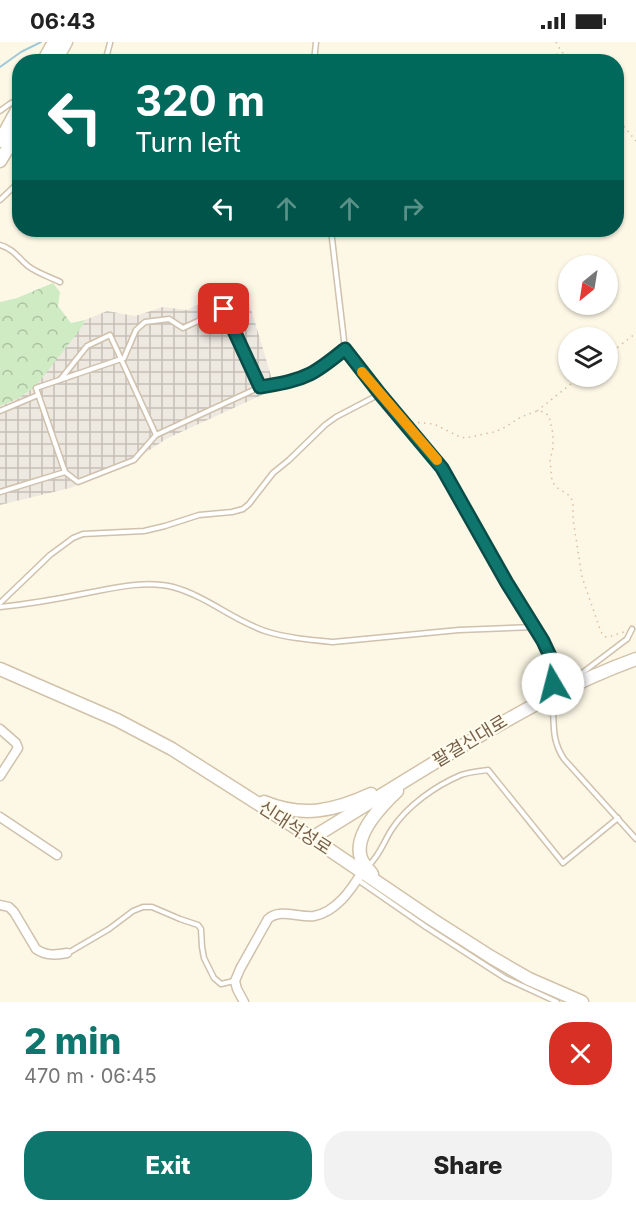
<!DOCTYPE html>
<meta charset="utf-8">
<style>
:root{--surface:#fff;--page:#f2f2f2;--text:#222;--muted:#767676;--accent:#0f766e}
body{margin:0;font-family:Inter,"Noto Sans KR",sans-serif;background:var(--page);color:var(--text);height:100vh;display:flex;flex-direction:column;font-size:22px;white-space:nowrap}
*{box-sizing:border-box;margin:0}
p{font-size:20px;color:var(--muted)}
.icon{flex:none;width:33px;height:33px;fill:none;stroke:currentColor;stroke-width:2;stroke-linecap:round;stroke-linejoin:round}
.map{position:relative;height:960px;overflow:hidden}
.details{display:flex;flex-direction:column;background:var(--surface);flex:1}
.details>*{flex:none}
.banner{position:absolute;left:12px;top:12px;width:612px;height:183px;border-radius:24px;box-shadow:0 2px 4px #0004;background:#00695c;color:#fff;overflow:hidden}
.needle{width:39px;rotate:210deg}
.controls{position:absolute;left:558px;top:213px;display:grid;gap:12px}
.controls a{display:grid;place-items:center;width:60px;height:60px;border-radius:50%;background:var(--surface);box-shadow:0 2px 4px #0004;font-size:30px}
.pin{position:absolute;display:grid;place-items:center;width:51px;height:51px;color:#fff;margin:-26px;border-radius:12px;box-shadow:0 3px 9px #0006}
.me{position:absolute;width:66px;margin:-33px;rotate:352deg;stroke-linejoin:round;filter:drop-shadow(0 0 4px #0008)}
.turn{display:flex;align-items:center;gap:21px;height:126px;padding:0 24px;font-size:27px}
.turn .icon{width:78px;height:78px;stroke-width:2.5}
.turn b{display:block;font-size:42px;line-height:51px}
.lanes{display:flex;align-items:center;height:57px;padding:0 24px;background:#0003;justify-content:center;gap:30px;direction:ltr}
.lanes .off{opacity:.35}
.round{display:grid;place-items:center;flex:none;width:63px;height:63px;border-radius:24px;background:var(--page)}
.headline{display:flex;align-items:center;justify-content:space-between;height:102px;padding:0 24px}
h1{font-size:36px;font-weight:800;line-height:45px;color:var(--accent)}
.button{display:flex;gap:12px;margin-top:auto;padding:12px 24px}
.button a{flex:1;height:69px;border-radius:24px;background:var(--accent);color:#fff;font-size:24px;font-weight:800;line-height:69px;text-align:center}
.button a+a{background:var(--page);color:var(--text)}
.status{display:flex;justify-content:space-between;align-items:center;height:42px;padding:0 30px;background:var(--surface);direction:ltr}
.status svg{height:16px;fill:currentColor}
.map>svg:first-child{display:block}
</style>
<div class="status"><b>06:43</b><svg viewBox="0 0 49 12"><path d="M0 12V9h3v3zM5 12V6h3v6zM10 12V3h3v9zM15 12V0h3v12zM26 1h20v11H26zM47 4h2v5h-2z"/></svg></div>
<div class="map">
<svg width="636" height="960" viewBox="0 0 636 960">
<defs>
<pattern id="industrial-grid" width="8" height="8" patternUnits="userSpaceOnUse" patternTransform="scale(1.5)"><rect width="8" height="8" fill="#ede8e0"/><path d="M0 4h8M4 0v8" fill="none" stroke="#c5bfb8"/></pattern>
<pattern id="forest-crowns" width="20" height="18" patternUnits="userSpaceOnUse" patternTransform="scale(1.5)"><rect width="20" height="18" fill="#ceebc4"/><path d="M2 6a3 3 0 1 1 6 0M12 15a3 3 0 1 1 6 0" fill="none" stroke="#acc2a1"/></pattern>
</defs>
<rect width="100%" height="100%" fill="#fdf8e6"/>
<path fill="url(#industrial-grid)" d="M245 247 275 347 166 397 129 422 70 446 0 463V364L17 357 82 285 85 278 107 269 135 274 163 265 187 268 227 248Z"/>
<path fill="url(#forest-crowns)" d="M53 241 60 250 58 264 71 281 85 278 82 285 35 345 17 357 0 364V260L17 256Z"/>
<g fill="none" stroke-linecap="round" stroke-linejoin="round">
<path stroke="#a0c8d9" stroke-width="2" d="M0 25 21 10 41 0"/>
<defs>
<g id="lane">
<path d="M105 20 110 1"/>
<path d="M314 20 316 0"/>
<path d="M0 69 11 61 19 58"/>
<path d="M0 158 20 139"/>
<path d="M331 188 345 307 380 352 442 426 501 531 543 599 550 614 553 626V642"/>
<path d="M0 203C14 207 18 216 28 224 37 231 50 235 60 240"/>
<path d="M60 338 87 304 110 293 156 393"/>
<path d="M260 345 156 393 134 418 78 440 65 430 36 346 124 316 136 288 145 280 169 277 183 286 224 267 260 345C277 342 294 340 310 332 323 326 334 316 345 307"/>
<path d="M0 369 38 353"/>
<path d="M0 450 65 430"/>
<path d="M0 561 50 513 73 496 83 492 144 489 165 484 199 473 232 470 243 467 249 462 273 431 289 418 325 383 336 375 380 352"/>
<path d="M0 565C29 562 58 557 87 551 114 546 145 538 173 545 206 554 233 578 265 589 286 596 311 598 333 600L459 588 535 585"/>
<path d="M584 637 582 631 627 597 632 587"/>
<path d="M553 665C554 684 552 699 564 717L636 797"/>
<path d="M369 823C380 813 384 799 392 787 407 764 435 744 461 733 469 730 480 729 488 728L563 821 618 776"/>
<path d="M358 838 426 885 505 936 557 960"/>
<path d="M68 911 109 887 133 869 143 865H152L180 877 198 883 201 887 202 905 204 916 214 936 221 942 234 939"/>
</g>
<g id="street">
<path d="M0 687 16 701 18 706 0 734"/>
<path d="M0 775 57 813"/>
<path d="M0 863 9 865 14 870 36 907C46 914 56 913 67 911"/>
<path d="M244 960 237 947 235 939 240 927 268 877C280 866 299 876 314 874 336 870 351 848 362 830"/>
</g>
<g id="secondary">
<path d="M43 20 54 0"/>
<path d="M55 20 66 0"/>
<path d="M0 99 20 63"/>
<path d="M0 119 20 86"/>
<path d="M0 627 117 678 172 707 312 796 433 878 491 915 529 937 582 960"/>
<path d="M264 760C303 776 334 769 371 752"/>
<path d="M312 796C363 765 413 733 464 703 520 670 575 639 636 617"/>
<path d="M372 832C368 827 363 822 361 816 353 793 382 763 397 749"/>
</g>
</defs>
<use href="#lane" stroke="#cfc1ac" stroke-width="7"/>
<use href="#street" stroke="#cfc1ac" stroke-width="11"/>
<use href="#secondary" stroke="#d2c2a9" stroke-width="15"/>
<g stroke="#d8bea0" stroke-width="1.5" stroke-dasharray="1.5 4.5" stroke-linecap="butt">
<path d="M556 0 561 9 572 20"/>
<path d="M547 20 560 10"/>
<path d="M616 75 636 99"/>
<path d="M608 313 636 291"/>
<path d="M537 369 581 334"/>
<path d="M412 380 434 382 458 394 465 396 494 390 502 387 521 375 537 369 544 370 549 374 553 392V405L550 419 552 439 556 445 570 454 573 460V477L582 535 601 590 605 595 611 594 624 590"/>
</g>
<use href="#lane" stroke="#fff" stroke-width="4"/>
<use href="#street" stroke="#fff" stroke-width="8"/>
<use href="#secondary" stroke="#fff" stroke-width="12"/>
</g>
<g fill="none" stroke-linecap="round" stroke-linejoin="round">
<defs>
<path id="route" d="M224 267 260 345C277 342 294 340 310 332 322 326 334 316 345 307L380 352 442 426 507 541 543 599 550 614 553 626V642"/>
</defs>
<use href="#route" stroke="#0a4d48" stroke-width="15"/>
<use href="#route" stroke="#0f766e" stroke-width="10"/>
<path stroke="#f59e0b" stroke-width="10" d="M362 330 437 418"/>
</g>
<g text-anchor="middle" stroke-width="4.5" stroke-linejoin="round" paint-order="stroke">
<g font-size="18" fill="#77614a" stroke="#fffbed">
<text transform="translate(470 699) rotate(-31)" y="6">팔결신대로</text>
<text transform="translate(295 786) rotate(33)" y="6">신대석성로</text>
</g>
</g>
</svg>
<div class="controls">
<a><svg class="needle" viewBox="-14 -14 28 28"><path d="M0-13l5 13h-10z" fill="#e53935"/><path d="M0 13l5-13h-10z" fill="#767676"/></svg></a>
<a><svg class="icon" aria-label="layers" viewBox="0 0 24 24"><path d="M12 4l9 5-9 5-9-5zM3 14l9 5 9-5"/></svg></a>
</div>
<div class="pin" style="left:224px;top:267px;background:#d93025"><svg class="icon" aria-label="arrive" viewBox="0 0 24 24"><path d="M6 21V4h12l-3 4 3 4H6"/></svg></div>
<svg class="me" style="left:553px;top:642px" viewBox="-20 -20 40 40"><circle r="19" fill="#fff"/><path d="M0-13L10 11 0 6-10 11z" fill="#0f766e"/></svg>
<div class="banner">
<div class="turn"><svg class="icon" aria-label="left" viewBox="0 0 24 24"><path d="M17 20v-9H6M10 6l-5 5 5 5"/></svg><div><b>320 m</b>Turn left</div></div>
<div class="lanes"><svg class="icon" aria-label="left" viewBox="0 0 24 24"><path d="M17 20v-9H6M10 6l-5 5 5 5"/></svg><svg class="icon off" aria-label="ahead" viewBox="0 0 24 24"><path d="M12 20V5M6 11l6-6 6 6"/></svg><svg class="icon off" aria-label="ahead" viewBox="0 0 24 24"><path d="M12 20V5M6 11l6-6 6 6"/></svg><svg class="icon off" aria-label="right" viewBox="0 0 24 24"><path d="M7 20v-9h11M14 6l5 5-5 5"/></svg></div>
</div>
</div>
<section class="details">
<div class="headline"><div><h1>2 min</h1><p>470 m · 06:45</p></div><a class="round" style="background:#d93025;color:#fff"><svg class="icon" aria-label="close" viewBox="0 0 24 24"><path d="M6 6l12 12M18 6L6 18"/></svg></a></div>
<div class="button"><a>Exit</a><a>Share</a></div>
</section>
